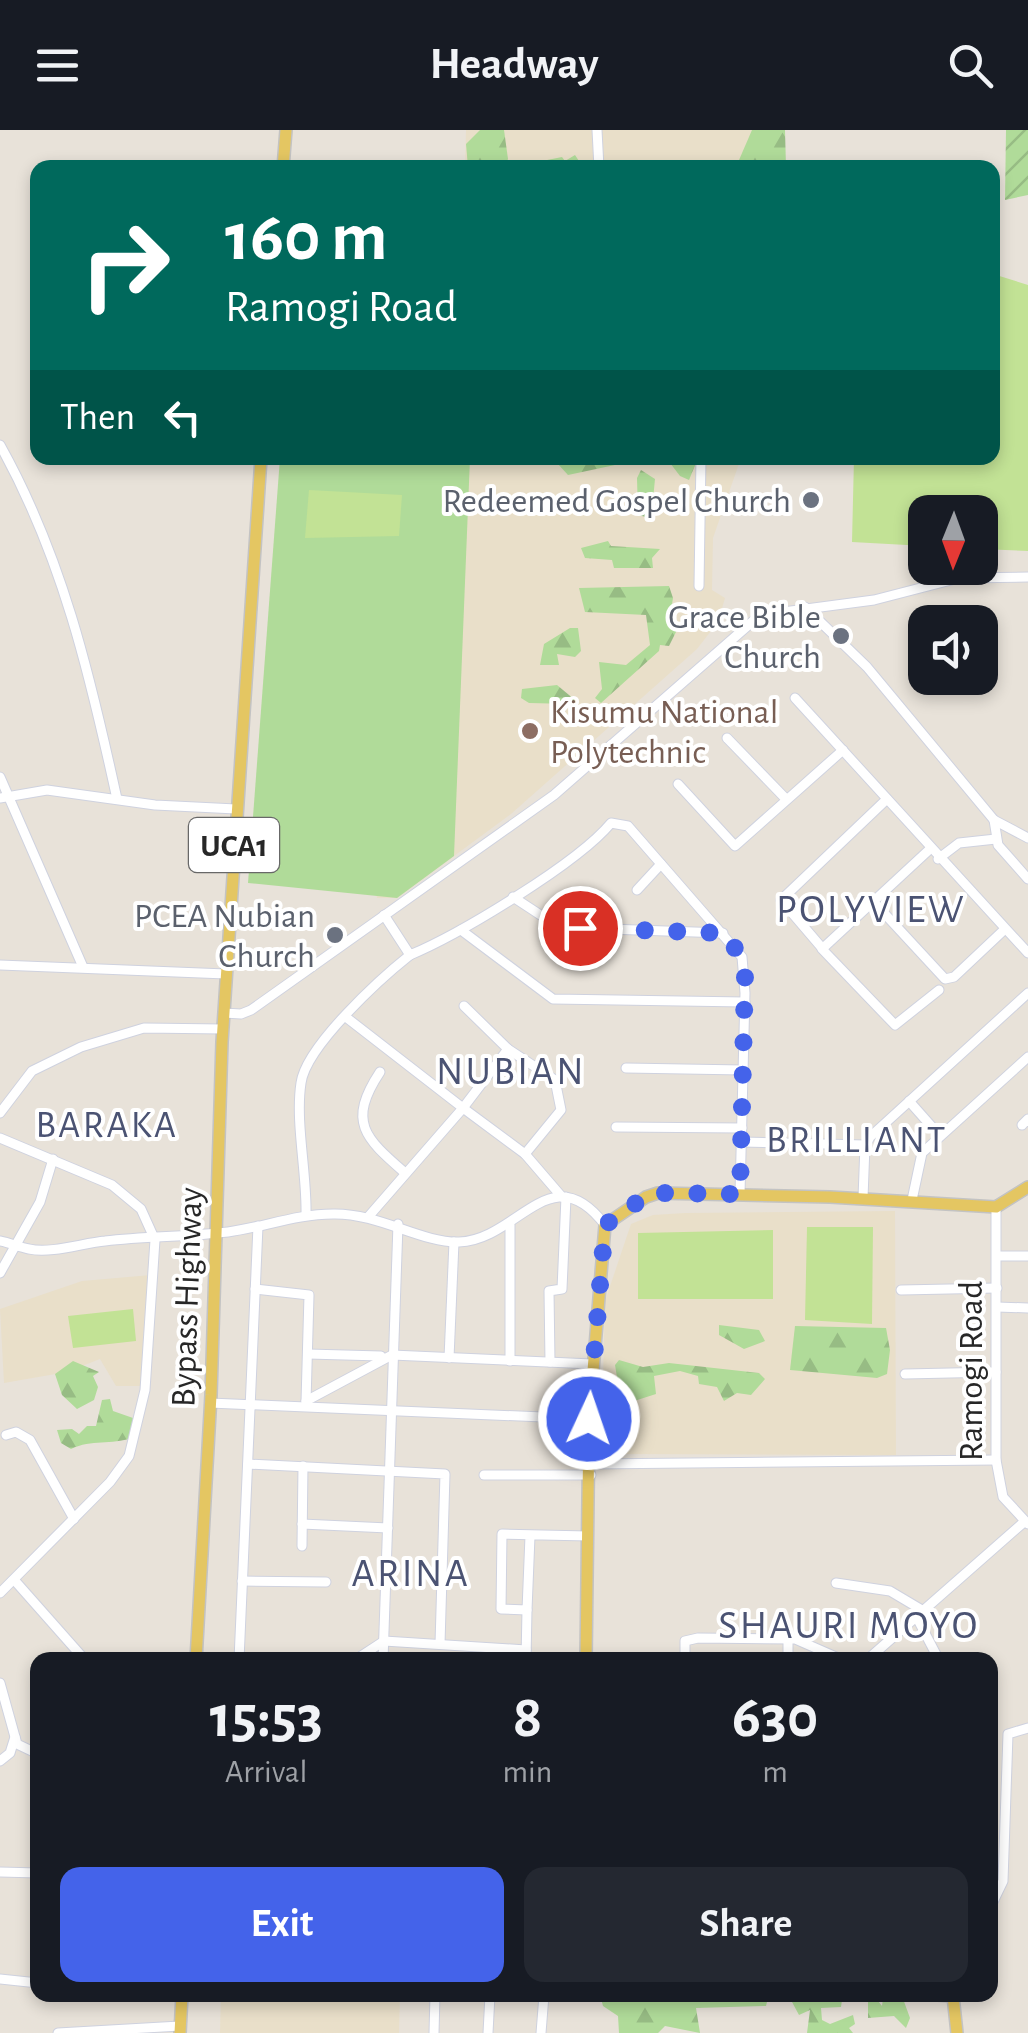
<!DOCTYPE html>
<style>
:root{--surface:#171b24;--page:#242831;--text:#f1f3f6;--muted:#9ea1a6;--accent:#4463ea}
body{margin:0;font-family:"Alegreya Sans",sans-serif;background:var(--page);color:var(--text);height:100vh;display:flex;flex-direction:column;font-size:38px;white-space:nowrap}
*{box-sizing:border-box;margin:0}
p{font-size:32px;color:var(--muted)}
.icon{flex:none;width:55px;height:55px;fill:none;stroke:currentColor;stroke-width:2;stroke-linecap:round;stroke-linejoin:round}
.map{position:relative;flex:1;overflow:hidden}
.panel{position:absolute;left:30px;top:1522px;width:968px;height:350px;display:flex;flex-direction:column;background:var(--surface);border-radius:20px;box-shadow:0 5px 15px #0003}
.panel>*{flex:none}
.guide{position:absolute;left:30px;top:30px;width:970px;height:305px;border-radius:20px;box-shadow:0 5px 15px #0003;background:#00695c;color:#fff;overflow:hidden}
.needle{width:65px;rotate:181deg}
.buttons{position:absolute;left:908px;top:365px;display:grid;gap:20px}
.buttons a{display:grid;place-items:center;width:90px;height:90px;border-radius:20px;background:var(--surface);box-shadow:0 5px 15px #0003;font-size:50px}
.pin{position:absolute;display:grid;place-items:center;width:85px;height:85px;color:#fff;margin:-42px;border:5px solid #fff;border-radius:50%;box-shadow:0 2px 10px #0007}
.me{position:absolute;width:110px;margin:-55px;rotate:3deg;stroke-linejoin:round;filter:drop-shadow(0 0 8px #0008)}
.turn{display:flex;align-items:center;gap:35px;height:210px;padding:0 30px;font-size:45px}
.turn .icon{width:130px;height:130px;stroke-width:2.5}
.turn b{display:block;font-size:70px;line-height:85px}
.then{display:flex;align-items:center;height:95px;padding:0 30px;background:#0003;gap:20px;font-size:38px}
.eta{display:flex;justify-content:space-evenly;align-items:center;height:170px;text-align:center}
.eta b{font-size:60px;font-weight:700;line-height:70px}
.cta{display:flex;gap:20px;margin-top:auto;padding:20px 30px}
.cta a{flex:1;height:115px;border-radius:20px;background:var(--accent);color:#fff;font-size:40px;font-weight:700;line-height:115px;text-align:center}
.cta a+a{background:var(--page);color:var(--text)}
header{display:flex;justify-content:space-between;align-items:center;height:130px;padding:0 30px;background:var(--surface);font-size:45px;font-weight:700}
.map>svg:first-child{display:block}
</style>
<header><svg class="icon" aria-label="menu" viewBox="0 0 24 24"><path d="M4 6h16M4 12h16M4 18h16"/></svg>Headway<svg class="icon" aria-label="search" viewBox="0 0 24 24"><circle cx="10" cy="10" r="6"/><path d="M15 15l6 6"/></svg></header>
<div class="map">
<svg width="1028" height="1903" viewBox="0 0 1028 1903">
<defs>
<pattern id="forest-firs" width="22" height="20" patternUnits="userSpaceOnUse" patternTransform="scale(2.5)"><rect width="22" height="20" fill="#b0db99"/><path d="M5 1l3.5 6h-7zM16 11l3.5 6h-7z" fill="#97bc84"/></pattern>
<pattern id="garden-furrows" width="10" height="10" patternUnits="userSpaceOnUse" patternTransform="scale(2.5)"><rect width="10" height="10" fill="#b0db99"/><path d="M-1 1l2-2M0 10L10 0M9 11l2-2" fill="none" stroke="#97bc84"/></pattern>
</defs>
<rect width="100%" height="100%" fill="#e8e2d9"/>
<g fill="#e9dfc9">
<path d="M466 0H779L777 37 465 38Z"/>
<path d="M304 328H741L713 408 712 460 725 468 718 492 697 519 511 684 397 768H377Z"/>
<path d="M895 1081 896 1325 601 1324 605 1171 631 1094 653 1085 685 1083Z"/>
<path d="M151 1145 144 1256H116L100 1229 67 1242 4 1253 0 1179 82 1151Z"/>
<path d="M221 1865H400L399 1903H220Z"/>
</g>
<path fill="#b0db99" d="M280 328H470L454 726 397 768 248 753Z"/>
<g fill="url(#forest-firs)">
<path d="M480 0H504L508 29 505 37H468L466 14Z"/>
<path d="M752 0H785L786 37H763L739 30Z"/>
<path d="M575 25 583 37H532V33L562 27 565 31Z"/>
<path d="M560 328H619L615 335 568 345 557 333Z"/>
<path d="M698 328 689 350 680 346 667 329Z"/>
<path d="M641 340 655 349 652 380 646 387 638 385 637 348Z"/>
<path d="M608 411 611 416 660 419 652 428 653 438H614L612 430 585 428 581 418Z"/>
<path d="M669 456 673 468 670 487 680 494 669 516 660 515 659 521 601 573 595 568 602 559 599 532 626 535 650 515 646 485 585 482 579 458Z"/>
<path d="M570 498H578L581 521 575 527 557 524 559 535H540L544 514Z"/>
<path d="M557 555 575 570 570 574 529 573 521 568 522 559Z"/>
<path d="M719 1195 759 1200 765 1211 744 1219 719 1205Z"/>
<path d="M795 1196 886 1198 890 1220 887 1244 877 1248 790 1240Z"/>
<path d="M619 1230 643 1237 669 1233 759 1243 765 1249 751 1265 737 1263 724 1271 717 1257 699 1254 698 1246 680 1241 654 1246 656 1264 631 1272 620 1265 615 1235Z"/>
<path d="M73 1231 99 1242 93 1246 98 1257 94 1270 77 1279 62 1265 55 1244Z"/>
<path d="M110 1269 113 1281 133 1288 132 1308C111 1315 92 1309 71 1319L61 1313 57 1300 72 1299 79 1304 87 1296H96L102 1270Z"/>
<path d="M600 1865H750L767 1872 766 1876 696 1878 700 1903 665 1896 658 1903H619L618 1886 603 1876Z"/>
<path d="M902 1866 910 1888 906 1898 894 1886 868 1888V1868L875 1867 882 1876 883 1868Z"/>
<path d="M812 1868 842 1870 841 1877 821 1878 822 1890 830 1894 853 1885 855 1894 849 1898 853 1903H807L810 1880 799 1885 792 1872Z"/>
</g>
<path fill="url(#garden-furrows)" d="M1006 0H1028V65L1005 70Z"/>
<g fill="#c2e295">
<path d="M993 144 1028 155V421L980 419V382H925V416L852 412 854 328H992Z"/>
<path d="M309 360 402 365 399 406 305 408Z"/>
<path d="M807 1097H873L872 1194 805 1190Z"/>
<path d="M773 1100V1169H638V1103Z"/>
<path d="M133 1179 136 1211 73 1218 68 1186Z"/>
</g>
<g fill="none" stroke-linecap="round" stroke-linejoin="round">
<defs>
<g id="minor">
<path d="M597 0 599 38"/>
<path d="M0 315C62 426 90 545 117 669"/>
<path d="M699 456 701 328"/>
<path d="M805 477 867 537 994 690 1028 708"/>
<path d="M795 568 1028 823"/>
<path d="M727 608 785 668"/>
<path d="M0 647 83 837"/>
<path d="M678 654 735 716 843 620"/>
<path d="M0 668 47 660 155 675 236 679"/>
<path d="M994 690 998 715 1028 749"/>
<path d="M930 719 822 819 895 895 939 860"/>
<path d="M938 729 959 713 996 709"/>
<path d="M637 760 661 734"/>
<path d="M513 767 545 788 580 798 723 803"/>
<path d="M871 769 945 849 954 847 1005 799"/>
<path d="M384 785 410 825C460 804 578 733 611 693L628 696 742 827 745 863 740 1064"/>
<path d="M461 800 553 869 745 872"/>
<path d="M822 818 781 770 887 669"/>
<path d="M0 835 226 844"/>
<path d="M464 876 508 919 555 950 561 980 525 1024"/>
<path d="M224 883 241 884 251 880 554 665 760 485 874 470 959 448 1028 447"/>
<path d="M347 888 463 978 508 919"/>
<path d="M626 938 743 940"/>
<path d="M380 942C347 992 365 1008 404 1042"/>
<path d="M909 971 940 1006"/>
<path d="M0 983 32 941 81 917 144 898 223 899"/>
<path d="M1022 995 1028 989"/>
<path d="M616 997 742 998"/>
<path d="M0 1008 112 1055 141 1079 155 1110 145 1260 129 1326 110 1352 0 1463"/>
<path d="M742 1012 865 1015"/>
<path d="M863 1068 865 1015 870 1007 1028 863"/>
<path d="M912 1070 922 1023 1028 927"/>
<path d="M996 1077V1330L1003 1367 1028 1394"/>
<path d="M306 1084C307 1043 295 992 301 953 306 916 381 848 410 825"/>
<path d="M369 1086 463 978 525 1024 562 1067"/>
<path d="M510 1095V1231"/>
<path d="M0 1111C10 1113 19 1117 29 1119 51 1124 83 1113 105 1111 146 1106 187 1107 228 1102 264 1097 297 1084 333 1084 379 1083 421 1113 459 1112 518 1110 551 1024 605 1095"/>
<path d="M998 1126H1028"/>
<path d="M0 1143 40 1072 53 1029"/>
<path d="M255 1159 309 1165 306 1272"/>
<path d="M901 1160 997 1158"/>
<path d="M997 1177 1028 1178"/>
<path d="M308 1224 381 1226"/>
<path d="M449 1228 454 1112"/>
<path d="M550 1232 549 1161 562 1159 566 1067"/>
<path d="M905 1244 996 1242"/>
<path d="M306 1271 392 1225 592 1234"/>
<path d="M210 1273 589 1289"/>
<path d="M6 1305 16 1302 30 1310 74 1389"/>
<path d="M248 1334 445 1344 440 1514"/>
<path d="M591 1334 996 1330"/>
<path d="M484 1345H591"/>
<path d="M302 1394 388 1398"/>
<path d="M530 1406 527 1480 501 1479 502 1404 588 1406"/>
<path d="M302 1416 303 1336"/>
<path d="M242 1451 326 1452"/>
<path d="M16 1452 85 1530"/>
<path d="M836 1453 890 1461 922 1480"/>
<path d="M916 1486 939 1530"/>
<path d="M239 1530 258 1096"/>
<path d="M355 1530 384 1511 526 1520"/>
<path d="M383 1530 398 1094"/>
<path d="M526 1530 527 1480"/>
<path d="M685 1530V1511L698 1508 795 1509 843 1530"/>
<path d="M788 1530V1509"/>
<path d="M867 1530 1024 1392"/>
<path d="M0 1553 17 1614 38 1624"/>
<path d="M0 1631 10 1623 15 1607"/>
<path d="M0 1742 38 1743"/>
<path d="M990 1778 1003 1751 1008 1604 1028 1598"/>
<path d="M0 1849 38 1853"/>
<path d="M156 1865 182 1867"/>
<path d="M953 1866 984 1865"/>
<path d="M58 1903 180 1896"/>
<path d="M434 1903 435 1865"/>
<path d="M488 1903 490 1865"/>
<path d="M541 1903 544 1865"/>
</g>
<g id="major">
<path d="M283 38 286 0"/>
<path d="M196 1530 211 1265 222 912 261 328"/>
<path d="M586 1530 589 1289 605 1095 646 1067 658 1063 830 1067 996 1077 1028 1057"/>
<path d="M938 1865 953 1866 957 1903"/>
<path d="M180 1903 182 1865"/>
</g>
</defs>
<use href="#minor" stroke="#cfd2df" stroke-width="11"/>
<use href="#major" stroke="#c3c3c3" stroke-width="14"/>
<use href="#minor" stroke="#fff" stroke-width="9"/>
<use href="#major" stroke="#e4c662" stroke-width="11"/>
</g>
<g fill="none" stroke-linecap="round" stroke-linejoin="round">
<path stroke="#4463ea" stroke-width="18" stroke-dasharray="0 32.4" d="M580 798 723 803 742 827 745 846 740 1064 658 1063 646 1066 605 1095 589 1289"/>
</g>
<g fill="#6b7280" stroke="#fff" stroke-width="4">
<circle cx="811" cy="370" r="10"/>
<circle cx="841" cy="506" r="10"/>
<circle cx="335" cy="805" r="10"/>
</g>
<circle fill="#8d6e63" stroke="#fff" stroke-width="4" cx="530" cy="601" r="10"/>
<g text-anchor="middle" stroke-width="8" stroke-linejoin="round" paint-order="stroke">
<rect fill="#fff" stroke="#686868" stroke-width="2.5" x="189" y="688" width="90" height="54" rx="8"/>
<g font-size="32" font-weight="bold" fill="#272727">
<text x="234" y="726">UCA1</text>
</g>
<g font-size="35" fill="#5b616d" stroke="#fff" text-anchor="end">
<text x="791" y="382">Redeemed Gospel Church</text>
<text x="821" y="498">Grace Bible<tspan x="821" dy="40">Church</tspan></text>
<text x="315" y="797">PCEA Nubian<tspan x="315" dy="40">Church</tspan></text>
</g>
<g font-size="35" fill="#785e54" stroke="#fff" text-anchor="start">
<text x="550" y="593">Kisumu National<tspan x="550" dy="40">Polytechnic</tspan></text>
</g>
<g font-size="35" fill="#272727" stroke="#fff">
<text transform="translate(186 1167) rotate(-88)" y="12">Bypass Highway</text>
<text transform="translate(970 1241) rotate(-90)" y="12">Ramogi Road</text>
</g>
<g font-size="38" letter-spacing="2.5" fill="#4b5373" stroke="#fff">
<text x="107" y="1007">BARAKA</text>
<text x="857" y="1022">BRILLIANT</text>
</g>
<g font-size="40" letter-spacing="2.5" fill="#4b5373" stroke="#fff">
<text x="871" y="792">POLYVIEW</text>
<text x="511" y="954">NUBIAN</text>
<text x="411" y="1456">ARINA</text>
<text x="849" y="1508">SHAURI MOYO</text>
</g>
</g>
</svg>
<div class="buttons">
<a><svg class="needle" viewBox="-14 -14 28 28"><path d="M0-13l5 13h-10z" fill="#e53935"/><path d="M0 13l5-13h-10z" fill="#9ea1a6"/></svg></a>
<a><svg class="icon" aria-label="sound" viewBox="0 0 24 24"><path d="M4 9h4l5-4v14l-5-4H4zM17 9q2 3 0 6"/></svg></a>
</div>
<div class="pin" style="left:580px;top:798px;background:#d93025"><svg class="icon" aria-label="arrive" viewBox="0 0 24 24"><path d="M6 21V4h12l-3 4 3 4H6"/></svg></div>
<svg class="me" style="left:589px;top:1289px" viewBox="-20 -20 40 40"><circle r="17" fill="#4463ea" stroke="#fff" stroke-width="3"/><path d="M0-11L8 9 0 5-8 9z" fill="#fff"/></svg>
<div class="guide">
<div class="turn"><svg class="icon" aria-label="right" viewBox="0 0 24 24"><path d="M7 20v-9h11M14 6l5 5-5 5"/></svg><div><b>160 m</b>Ramogi Road</div></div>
<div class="then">Then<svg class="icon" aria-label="left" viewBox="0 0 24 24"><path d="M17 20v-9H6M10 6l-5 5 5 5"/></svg></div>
</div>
<section class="panel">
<div class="eta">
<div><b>15:53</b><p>Arrival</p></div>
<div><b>8</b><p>min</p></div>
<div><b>630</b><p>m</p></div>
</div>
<div class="cta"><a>Exit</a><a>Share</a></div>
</section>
</div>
